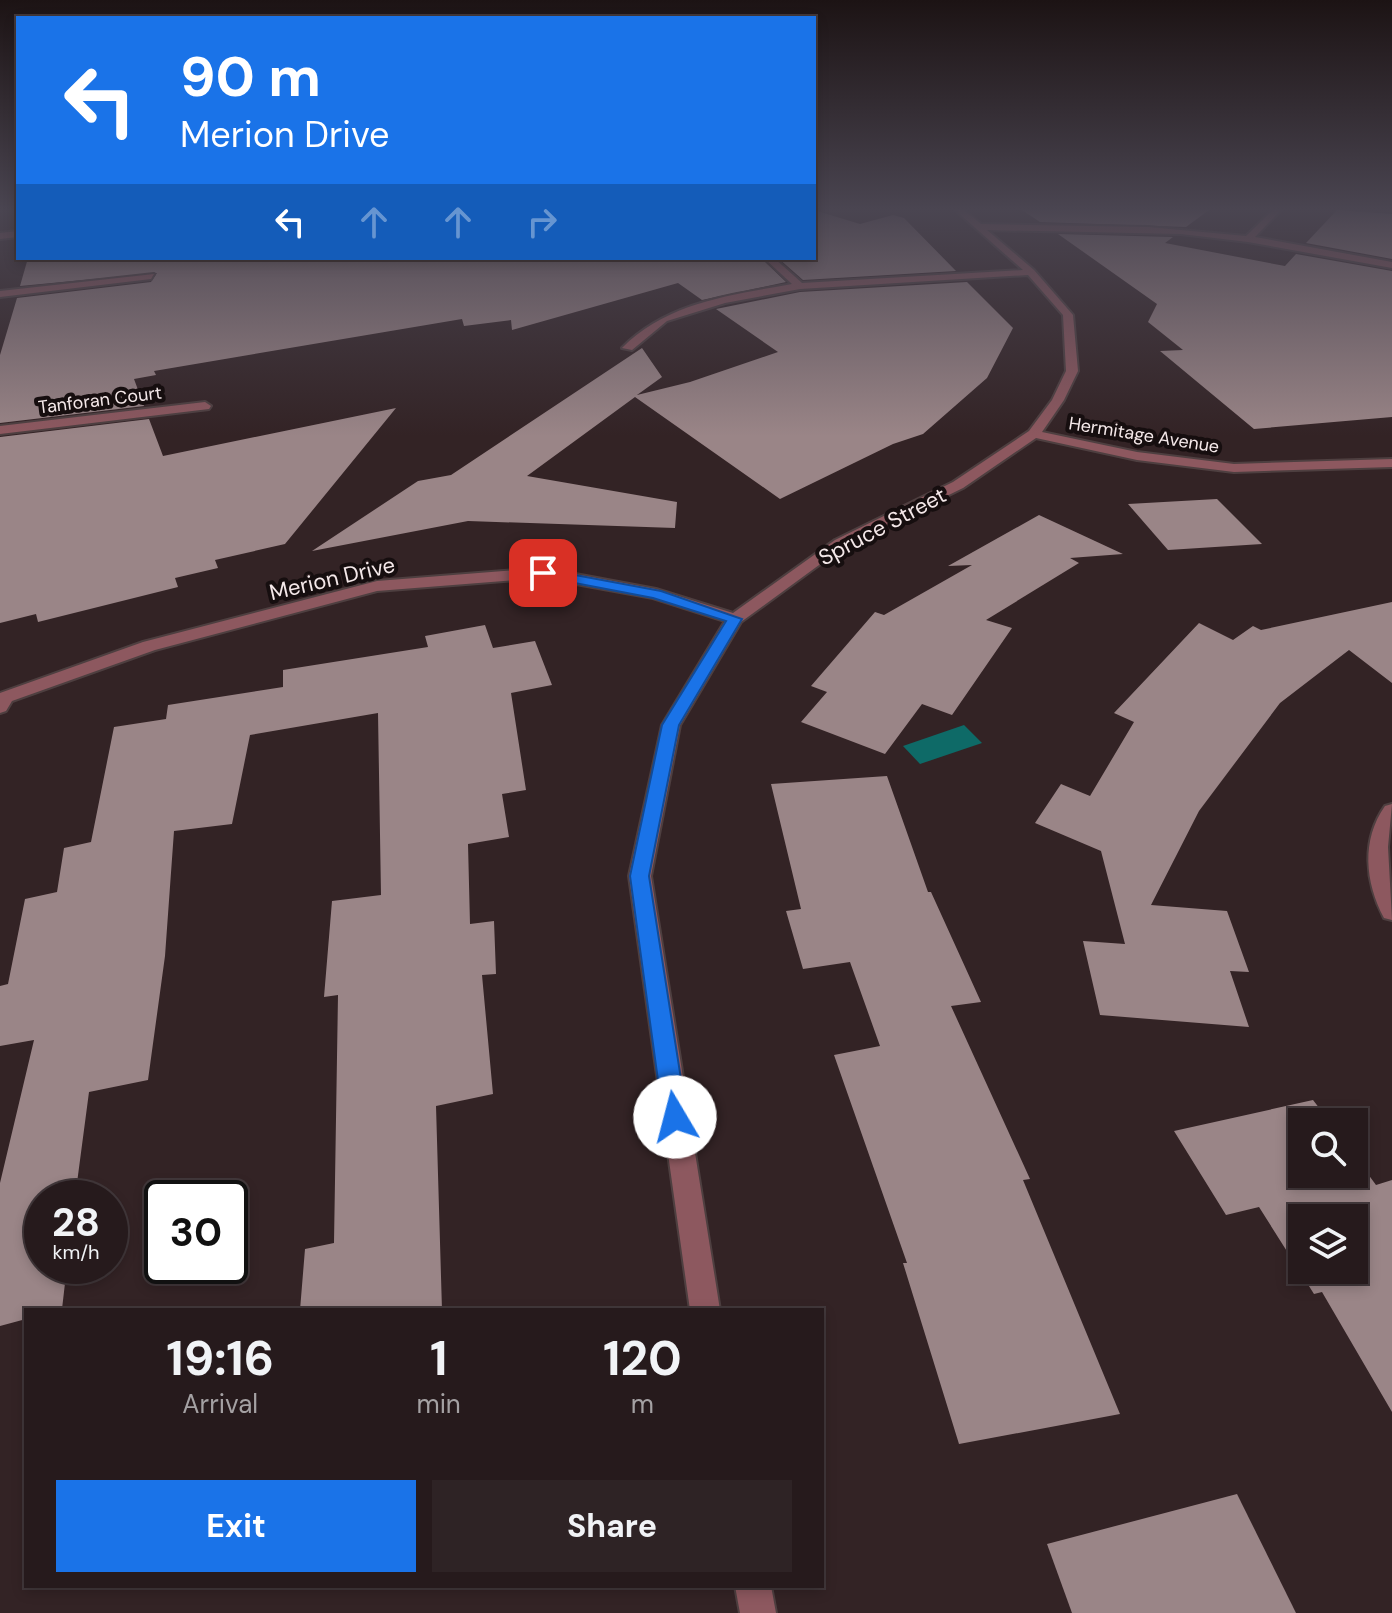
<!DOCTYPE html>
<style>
:root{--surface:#261a1c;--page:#2e2325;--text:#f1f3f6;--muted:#a4a1a3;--line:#42383b;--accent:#1a73e8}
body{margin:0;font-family:"DM Sans",sans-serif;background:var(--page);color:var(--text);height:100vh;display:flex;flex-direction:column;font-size:30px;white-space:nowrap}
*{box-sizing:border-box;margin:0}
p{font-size:26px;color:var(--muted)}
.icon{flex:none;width:44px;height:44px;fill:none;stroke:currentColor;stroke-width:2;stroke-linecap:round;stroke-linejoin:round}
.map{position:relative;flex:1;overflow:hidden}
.side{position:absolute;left:24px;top:1308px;width:800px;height:280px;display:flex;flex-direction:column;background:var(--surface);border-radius:0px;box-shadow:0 4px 12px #0003,0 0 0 2px var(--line)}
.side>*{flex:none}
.banner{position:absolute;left:16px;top:16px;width:800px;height:244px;border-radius:0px;box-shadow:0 4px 12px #0003,0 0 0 2px var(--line);background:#1a73e8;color:#fff;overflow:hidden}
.tools{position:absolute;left:1288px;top:1108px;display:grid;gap:16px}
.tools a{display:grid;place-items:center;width:80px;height:80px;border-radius:0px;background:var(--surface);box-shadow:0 4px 12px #0003,0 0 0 2px var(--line);font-size:40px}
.speed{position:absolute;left:24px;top:1180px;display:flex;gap:16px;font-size:40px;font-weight:700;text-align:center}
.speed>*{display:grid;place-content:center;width:104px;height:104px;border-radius:50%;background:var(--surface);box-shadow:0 4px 12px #0003,0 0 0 2px var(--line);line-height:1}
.speed small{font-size:20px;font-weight:400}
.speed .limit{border:4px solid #111;border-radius:12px;background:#fff;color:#111}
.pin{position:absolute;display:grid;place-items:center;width:68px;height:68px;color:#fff;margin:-34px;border-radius:16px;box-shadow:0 4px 12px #0006}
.me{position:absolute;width:88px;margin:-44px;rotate:352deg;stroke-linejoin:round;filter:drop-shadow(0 0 6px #0008)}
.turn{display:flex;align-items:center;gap:28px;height:168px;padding:0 32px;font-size:36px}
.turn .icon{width:104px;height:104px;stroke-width:2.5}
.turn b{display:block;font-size:56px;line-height:68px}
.lanes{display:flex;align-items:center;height:76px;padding:0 32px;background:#0003;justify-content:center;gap:40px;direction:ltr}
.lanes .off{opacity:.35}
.eta{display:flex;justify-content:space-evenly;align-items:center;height:136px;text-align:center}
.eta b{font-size:48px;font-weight:700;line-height:56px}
.action{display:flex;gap:16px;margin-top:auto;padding:16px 32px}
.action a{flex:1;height:92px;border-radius:0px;background:var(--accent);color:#fff;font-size:32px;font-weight:700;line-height:92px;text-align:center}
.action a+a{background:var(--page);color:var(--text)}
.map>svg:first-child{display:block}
</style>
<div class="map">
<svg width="1392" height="1613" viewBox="0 0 1392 1613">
<rect width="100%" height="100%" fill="#332325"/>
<path fill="#0e6a67" d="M964 725 982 743 920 764 903 746Z"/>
<g fill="#9a8587" fill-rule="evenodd">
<path d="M814 210 860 224 893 215 904 218 956 271 803 280 778 258H814Z"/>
<path d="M1022 210H1209L1186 227 1040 222Z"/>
<path d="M1337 210 1392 214V259L1306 243Z"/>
<path d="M1058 234 1173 237 1165 243 1285 266 1296 254 1392 271V417L1254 429 1160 351 1183 350 1148 322 1157 304Z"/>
<path d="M28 258H761L786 282 702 300 678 283 512 330 511 320 464 326 462 319 154 371 156 375 134 379 144 406 0 423V355L17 298 151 282 157 273 20 286Z"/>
<path d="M967 282 1013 328 987 378 923 434 893 444 780 499 635 397 527 476 677 502 675 528 468 521 312 551 418 481 451 475 642 348 662 377 637 395 690 382 778 352 716 309 800 292Z"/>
<path d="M396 408 285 544 215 560 218 568 175 578 178 587 38 622 36 614 0 623V437L149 419 163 456Z"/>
<path d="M1217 499 1262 544 1168 550 1128 504Z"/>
<path d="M1039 515 1123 554 1070 558 1079 563 986 620 1012 628 952 715 922 704 885 754 801 722 827 692 811 686 875 612 884 615 972 565 948 566Z"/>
<path d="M1392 602V683L1349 650 1280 703 1199 811 1151 905 1227 911 1249 972 1230 971 1249 1027 1100 1015 1083 941 1125 944 1101 851 1035 823 1061 784 1090 796 1134 722 1114 713 1199 623 1233 640 1253 626 1261 630Z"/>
<path d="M485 625 493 648 535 641 552 685 511 693 526 790 502 794 509 837 468 844 470 924 494 921 496 974 482 975 493 1094 436 1106 442 1310H300L305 1249 334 1243 338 995 324 997 332 901 381 895 378 713 250 735 232 824 174 831 165 956 148 1080 89 1092 75 1198H42V1266H67L62 1309 26 1310V1319L0 1326V1183L34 1040 0 1046V986L8 984 25 899 57 892 64 848 91 842 114 727 166 719 168 705 283 687V670L428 647 425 636Z"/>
<path d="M887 776 928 892H931L981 1002 951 1006 1030 1179 1023 1180 1120 1414 959 1444 903 1263H907L834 1055 880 1046 850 962 803 969 786 911 801 909 771 784Z"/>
<path d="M1313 1100 1330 1122H1302V1174H1354V1155L1376 1185 1392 1180V1412L1322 1292 1314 1294 1259 1207 1226 1215 1174 1131ZM1302 1218H1354V1270H1302Z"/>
<path d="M1237 1494 1296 1613H1072L1047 1544Z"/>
</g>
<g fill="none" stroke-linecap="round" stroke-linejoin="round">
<defs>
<g id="minor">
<path d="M955 210H964L981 224 1148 227 1246 236 1273 210H1281L1255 237 1392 262V268L1248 242 1181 234 987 230 1034 270 1073 315 1078 371 1064 400 1042 432 1137 452 1234 464 1392 459V467L1234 472 1137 460 1036 438 963 488 845 546 741 622 680 725 651 876 720 1310H690L629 876 662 725 725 621 653 598 543 578 377 591 155 650 12 701 6 711 0 713V693L143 642 377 581 543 568 656 589 733 613 835 540 953 482 1029 431 1052 400 1066 371 1063 315 1028 275 800 289 725 303 667 321 632 350 622 348C667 302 732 295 792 284L764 258H774L802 283 1023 270Z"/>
<path d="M154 274 151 279 0 297V291Z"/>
<path d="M205 402 211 406 209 409 0 434V426Z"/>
<path d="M1392 804 1388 847 1392 920 1384 918C1365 882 1361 840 1385 806Z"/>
<path d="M735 1586H771L776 1613H740Z"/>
</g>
<path id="tertiary" d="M18 231V237L0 239V233Z"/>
</defs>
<use href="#minor" stroke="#4e3f40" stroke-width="4"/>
<use href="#tertiary" stroke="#4e3f40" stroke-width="4"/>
<use href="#minor" fill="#8d585f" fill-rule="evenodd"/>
<use href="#tertiary" fill="#8d585f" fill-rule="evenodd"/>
</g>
<linearGradient id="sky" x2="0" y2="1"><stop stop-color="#1c1314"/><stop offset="0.48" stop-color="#4a4551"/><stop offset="1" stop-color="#4a4551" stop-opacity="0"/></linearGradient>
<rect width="1392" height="436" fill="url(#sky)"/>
<path fill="#1a73e8" stroke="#114b97" stroke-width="2" d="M543 569 661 591 742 619 679 725 649 876 687 1117 684 1124 675 1127 667 1124 663 1117 630 876 662 725 726 621 653 598 538 576 536 573Z"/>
<g text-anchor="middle" stroke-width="8" stroke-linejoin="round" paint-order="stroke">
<g font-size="18" fill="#f4e8e9" stroke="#160e0f">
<text transform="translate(100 400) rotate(-7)" y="6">Tanforan Court</text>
<text transform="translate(1144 435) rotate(9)" y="6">Hermitage Avenue</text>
</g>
<g font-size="22" fill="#f4e8e9" stroke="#160e0f">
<text transform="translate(882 526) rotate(-28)" y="8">Spruce Street</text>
<text transform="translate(332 578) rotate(-13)" y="8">Merion Drive</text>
</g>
</g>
</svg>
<div class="tools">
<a><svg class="icon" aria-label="search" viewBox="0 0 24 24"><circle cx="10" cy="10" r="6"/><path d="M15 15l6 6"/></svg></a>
<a><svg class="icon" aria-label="layers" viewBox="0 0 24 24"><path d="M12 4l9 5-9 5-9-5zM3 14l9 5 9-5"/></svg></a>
</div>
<div class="speed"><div>28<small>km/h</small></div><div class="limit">30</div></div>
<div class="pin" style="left:543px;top:573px;background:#d93025"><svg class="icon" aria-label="arrive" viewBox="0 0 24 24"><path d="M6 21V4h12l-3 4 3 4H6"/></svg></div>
<svg class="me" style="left:675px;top:1117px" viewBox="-20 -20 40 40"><circle r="19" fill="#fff"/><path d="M0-13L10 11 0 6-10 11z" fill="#1a73e8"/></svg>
<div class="banner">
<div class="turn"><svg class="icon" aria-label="left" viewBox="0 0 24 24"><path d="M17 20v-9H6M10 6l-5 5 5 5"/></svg><div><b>90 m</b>Merion Drive</div></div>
<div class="lanes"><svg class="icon" aria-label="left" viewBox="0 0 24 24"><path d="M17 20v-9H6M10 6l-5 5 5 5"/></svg><svg class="icon off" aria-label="ahead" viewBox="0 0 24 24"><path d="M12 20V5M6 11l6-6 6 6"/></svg><svg class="icon off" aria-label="ahead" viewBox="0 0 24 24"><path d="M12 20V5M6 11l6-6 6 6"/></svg><svg class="icon off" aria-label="right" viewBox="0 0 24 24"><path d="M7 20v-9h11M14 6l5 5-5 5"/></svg></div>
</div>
<section class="side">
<div class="eta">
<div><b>19:16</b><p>Arrival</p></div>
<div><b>1</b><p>min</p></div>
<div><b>120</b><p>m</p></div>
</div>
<div class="action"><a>Exit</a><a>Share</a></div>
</section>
</div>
